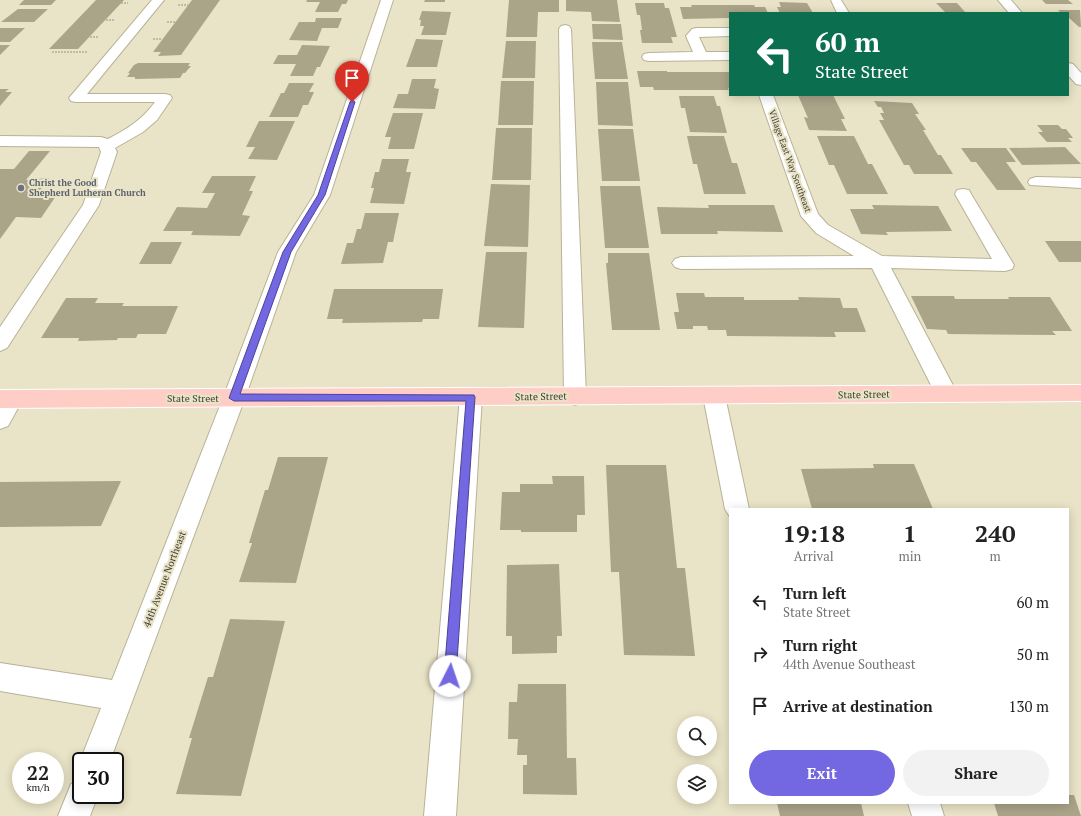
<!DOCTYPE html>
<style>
:root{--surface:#fff;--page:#f2f2f2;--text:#222;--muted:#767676;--accent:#7368e2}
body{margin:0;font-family:"PT Serif",serif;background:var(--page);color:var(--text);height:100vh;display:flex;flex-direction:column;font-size:15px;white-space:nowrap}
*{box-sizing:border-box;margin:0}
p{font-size:13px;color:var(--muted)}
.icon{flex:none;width:22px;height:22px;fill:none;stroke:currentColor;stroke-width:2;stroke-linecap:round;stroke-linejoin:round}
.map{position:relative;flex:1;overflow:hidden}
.sheet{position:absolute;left:729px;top:508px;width:340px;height:296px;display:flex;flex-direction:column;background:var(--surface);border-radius:0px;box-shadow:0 2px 10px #0003}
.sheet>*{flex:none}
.banner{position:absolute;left:729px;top:12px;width:340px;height:84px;border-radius:0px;box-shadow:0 2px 10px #0003;background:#0b6e4f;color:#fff;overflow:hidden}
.controls{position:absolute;left:677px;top:716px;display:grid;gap:8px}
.controls a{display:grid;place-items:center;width:40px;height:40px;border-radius:50%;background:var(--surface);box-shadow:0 2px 10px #0003;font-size:20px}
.speed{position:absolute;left:12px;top:752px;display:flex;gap:8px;font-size:20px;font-weight:700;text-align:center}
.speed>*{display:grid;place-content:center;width:52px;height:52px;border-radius:50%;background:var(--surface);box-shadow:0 2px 10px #0003;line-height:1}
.speed small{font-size:10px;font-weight:400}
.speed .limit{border:2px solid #111;border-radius:6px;background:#fff;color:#111}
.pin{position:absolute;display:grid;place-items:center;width:34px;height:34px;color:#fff;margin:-41px -17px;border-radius:50% 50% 50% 0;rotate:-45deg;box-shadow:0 0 4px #0007}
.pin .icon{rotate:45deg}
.me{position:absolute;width:44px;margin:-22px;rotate:4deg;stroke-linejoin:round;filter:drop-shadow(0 0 3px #0008)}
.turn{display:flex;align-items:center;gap:14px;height:84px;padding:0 20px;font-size:18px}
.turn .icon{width:52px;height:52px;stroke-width:2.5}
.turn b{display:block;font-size:28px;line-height:34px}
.eta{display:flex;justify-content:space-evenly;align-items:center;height:68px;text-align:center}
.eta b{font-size:24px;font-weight:800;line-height:28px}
.primary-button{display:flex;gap:8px;margin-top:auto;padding:8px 20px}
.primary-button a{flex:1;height:46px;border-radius:24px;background:var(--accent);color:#fff;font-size:16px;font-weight:800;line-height:46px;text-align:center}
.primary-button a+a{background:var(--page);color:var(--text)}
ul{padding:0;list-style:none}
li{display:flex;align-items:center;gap:12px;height:52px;padding:0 20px}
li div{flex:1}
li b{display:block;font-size:15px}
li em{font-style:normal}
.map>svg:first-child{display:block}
</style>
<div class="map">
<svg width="1081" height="816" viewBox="0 0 1081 816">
<rect width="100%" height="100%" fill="#e9e4c7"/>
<g fill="#aaa489">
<path d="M24 0H56L51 5H19Z"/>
<path d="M96 0H124L78 49H49Z"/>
<path d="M192 0H220L181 55 158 56 161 52H153Z"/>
<path d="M307 0H348L346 4H342L338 12H315L320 2H306Z"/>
<path d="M425 0H445V2H424Z"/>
<path d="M509 0H559V12H538L537 37H506Z"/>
<path d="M566 0H617L620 22 592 21 591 12 566 11Z"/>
<path d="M1042 0H1068L1073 4H1046Z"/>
<path d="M779 2 807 3 813 13H780L777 7H781Z"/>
<path d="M635 3H664L665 8H669L677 37H671L673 43H642L640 30H642L640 15H637Z"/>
<path d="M936 3H957L965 12H945Z"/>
<path d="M691 5H754L755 7H765L768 13H730V18L683 19 680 7H692Z"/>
<path d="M18 9H48L34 22H1Z"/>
<path d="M1058 10H1080L1081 27H1079L1068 17V13H1061Z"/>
<path d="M422 11 451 12 446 35H421L424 26H420L421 20H419Z"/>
<path d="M316 18H342L338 28H322L317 41 289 40 299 22H315Z"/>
<path d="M592 24H621L623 40 593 39Z"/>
<path d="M0 28H25L10 42H0Z"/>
<path d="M416 39 443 40 437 67H406Z"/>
<path d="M506 41H536L535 78H502Z"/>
<path d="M592 42H622L628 79H595Z"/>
<path d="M0 45H10L0 55Z"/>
<path d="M302 45 330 46 320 67H317L313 76H290L296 64H273L278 55H297Z"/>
<path d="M138 63H190L188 66H191L185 73H183L180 78 135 79V77H127L130 73H128L134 65Z"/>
<path d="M637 71H667V72H730V88H728L729 90H654L653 87H640Z"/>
<path d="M412 79H436L434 88 439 89 435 109 393 108 398 94H408Z"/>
<path d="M501 81H534L533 125H498Z"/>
<path d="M596 82H628L633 126 598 125Z"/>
<path d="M289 83H314L309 92H314L308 105H303L298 117H269L281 93H284Z"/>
<path d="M0 89H9L5 92H12L0 106Z"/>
<path d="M798 95H833L845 119H841L847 131 809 130 804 117 808 118Z"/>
<path d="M679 96H714L717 106H720L727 133 690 132 685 108H681Z"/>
<path d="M874 101 912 103 919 114H915L926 130H923L938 155H941L953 174H914L909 165H904L879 120H884L880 113H884L881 107H878Z"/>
<path d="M393 113H423L414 149H388L391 137H385Z"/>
<path d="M259 121H295L277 160 248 159 255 147H246Z"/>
<path d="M1037 125H1058L1062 129H1066L1073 138H1068L1072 142H1047L1038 132H1043Z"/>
<path d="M496 128H532L531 180H492Z"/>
<path d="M598 129H633L640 181H602Z"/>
<path d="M687 136H724L732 163H737L746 194H704L697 164H693Z"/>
<path d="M817 136H854L868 164H872L888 194H847L834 165H829Z"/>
<path d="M1065 147 1081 164 1022 165 1009 148Z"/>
<path d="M961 148H1006L1016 162H1006L1026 190H997L976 162H971Z"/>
<path d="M29 151H50L26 180 49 178 36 196H56L41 218 16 217 0 239V169H14Z"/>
<path d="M382 159H409L406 172H411L404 204 370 203 374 188H371L375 172H379Z"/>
<path d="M212 176H256L249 191H253L242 215 250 216 240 236 191 235 193 231H163L177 207 207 208 215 193H202Z"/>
<path d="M491 184 530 185 528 247 484 246Z"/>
<path d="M600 186H640L649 248H605Z"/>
<path d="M708 205H774L783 232 717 231 718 234H661L657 207 709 208Z"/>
<path d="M872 205 938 206 952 231 886 232 888 235 861 234 850 209H874Z"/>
<path d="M365 213H399L393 242H388L383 263 341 264 347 243H353L357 229H361Z"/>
<path d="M1045 241H1081V262H1059Z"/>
<path d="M151 242H182L171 264H139Z"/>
<path d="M486 252H527L524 328 478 327Z"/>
<path d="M608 253H649L660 330H612L606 263H608Z"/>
<path d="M334 289H443L439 319H423L422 322 342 323 343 319H327Z"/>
<path d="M676 293H704L705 297H744V300H799L798 297 840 298 843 308H857L866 332H834L836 337 727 336 726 330H708L707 326H693V329H677L674 312H679Z"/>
<path d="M911 296H954L955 299H1009L1008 297H1050L1072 331H1052L1056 335 948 334 946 330 927 329Z"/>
<path d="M66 298H98L95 303H124L122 306H178L166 334H138L136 338H118L117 340 78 341 79 338H41Z"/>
<path d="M278 457H328L296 583 239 582 252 543H249L265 490H268Z"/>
<path d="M873 464H914L933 509H812L801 469 874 468Z"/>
<path d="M606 465H666L677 568H685L695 656 624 655 619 572H611Z"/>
<path d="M552 476H584L585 515H577V532H521V530H500L502 492H520V484H553Z"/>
<path d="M121 481 101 526 0 527V482Z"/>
<path d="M559 564 562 636H557V653L512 654V636H506L507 565Z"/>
<path d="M230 619 285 621 241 796 176 794 192 738H189L208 677H213Z"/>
<path d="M518 684H566L567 758H576L577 795 523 794V765H527V755H517L518 739H508L509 702H517Z"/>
<path d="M1068 795H1074L1081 816H998L994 803H1068Z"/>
<path d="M777 803H861L864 816H780Z"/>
</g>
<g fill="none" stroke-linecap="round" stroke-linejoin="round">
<defs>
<g id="minor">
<path d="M152 0H164L87 94H165L170 95 172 98 157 120 143 132 115 148 117 152 99 205 7 348 0 351V327L83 205 101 152 99 147 0 146V136L101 137 108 139C127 129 142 120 155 102H76L71 101 69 98Z"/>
<path d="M381 0H393L330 195 296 252 245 398 110 761H81V764L80 761 101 708 0 691V663L112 680 223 398 278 252 314 195Z"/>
<path d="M831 0H841L849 13H837Z"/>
<path d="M998 0H1011L1022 13H1009Z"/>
<path d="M565 25 569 26 571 29 586 396 583 402 575 405 567 402 564 396 559 29 561 26Z"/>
<path d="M696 28H730V36L699 37 706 52H730V60L649 61 644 60 642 57 644 54 649 53 693 52 686 36 692 29Z"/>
<path d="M1068 63 1073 64 1081 73V85L1076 84 1068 75Z"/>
<path d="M759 95H773L818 214 828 225 882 256 992 259 955 194 957 190 963 189 969 190 971 194 1014 265 1012 269 1005 271 891 268 957 393 954 399 946 401 938 399 872 268 681 269 675 267 672 263 675 259 681 257 854 256 816 233 801 216Z"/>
<path d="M1036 177 1081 178V188L1030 185 1028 182 1030 179Z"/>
<path d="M714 387 722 390 725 396 749 509H730V517L725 509 703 396 706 390Z"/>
<path d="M471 388 479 391 482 397 456 816H424L460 397 463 391Z"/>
<path d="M12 390 20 393 23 399 8 426 0 429V400L4 393Z"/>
<path d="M81 780V795H98L90 816H58L71 784Z"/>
<path d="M908 803H940L944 816H912Z"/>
</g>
<path id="major" d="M1081 385V401L0 408V390Z"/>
</defs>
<use href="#minor" stroke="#b8b297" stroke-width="2"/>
<use href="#major" stroke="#fff" stroke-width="2"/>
<g stroke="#b2ad96" stroke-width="1.5" stroke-dasharray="2 1" stroke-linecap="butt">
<path d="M121 3H128"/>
<path d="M178 5H188"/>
<path d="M106 20H114"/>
<path d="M167 22H175"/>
<path d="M90 37H98"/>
<path d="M153 39H162"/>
<path d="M52 52H87"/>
</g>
<use href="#minor" fill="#fff" fill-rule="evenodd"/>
<use href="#major" fill="#fecdc5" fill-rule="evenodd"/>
</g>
<path fill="#7368e2" stroke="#4b4493" d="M352 100 355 102 325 195 291 252 240 394 474 395 475 397 456 676 454 681 450 682 446 681 444 676 466 401H234L229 398 283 252 318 195 350 102Z"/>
<circle fill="#6b7280" stroke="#e9e4c7" stroke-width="1.5" cx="21" cy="188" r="4"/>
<g text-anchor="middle" stroke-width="4" stroke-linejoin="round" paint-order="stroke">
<g font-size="9" fill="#3f3c31" stroke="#e9e4c7">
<text transform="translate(790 161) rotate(70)" y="3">Village East Way Southeast</text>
</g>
<g font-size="9" font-weight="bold" fill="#5b616d" stroke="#e9e4c7" text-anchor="start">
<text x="29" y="186">Christ the Good<tspan x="29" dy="10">Shepherd Lutheran Church</tspan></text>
</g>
<g font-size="10" fill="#3f3c31" stroke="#e9e4c7">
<text transform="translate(864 394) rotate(-1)" y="4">State Street</text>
<text transform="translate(541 396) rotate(-1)" y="4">State Street</text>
<text x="193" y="402">State Street</text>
<text transform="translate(164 579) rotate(-69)" y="4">44th Avenue Northeast</text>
</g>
</g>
</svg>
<div class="controls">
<a><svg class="icon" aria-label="search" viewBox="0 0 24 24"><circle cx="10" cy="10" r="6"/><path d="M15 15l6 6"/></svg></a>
<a><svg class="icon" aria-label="layers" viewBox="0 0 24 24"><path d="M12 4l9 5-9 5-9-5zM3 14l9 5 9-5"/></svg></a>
</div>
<div class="speed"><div>22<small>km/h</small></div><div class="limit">30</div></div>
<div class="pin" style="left:352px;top:102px;background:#d93025"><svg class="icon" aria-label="arrive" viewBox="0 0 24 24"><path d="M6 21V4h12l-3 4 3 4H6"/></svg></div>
<svg class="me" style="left:450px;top:676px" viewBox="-20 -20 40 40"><circle r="19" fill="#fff"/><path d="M0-13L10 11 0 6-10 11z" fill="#7368e2"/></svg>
<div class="banner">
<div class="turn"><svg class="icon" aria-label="left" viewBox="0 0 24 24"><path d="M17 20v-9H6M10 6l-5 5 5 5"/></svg><div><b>60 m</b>State Street</div></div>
</div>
<section class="sheet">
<div class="eta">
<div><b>19:18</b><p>Arrival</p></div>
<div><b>1</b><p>min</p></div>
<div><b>240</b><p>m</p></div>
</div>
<ul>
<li><svg class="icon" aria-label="left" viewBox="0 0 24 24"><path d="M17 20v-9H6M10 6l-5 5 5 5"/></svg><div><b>Turn left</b><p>State Street</p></div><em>60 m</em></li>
<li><svg class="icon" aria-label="right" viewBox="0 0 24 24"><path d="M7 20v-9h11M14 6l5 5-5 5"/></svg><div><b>Turn right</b><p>44th Avenue Southeast</p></div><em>50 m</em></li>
<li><svg class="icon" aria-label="arrive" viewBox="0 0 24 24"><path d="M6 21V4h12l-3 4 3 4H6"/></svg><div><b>Arrive at destination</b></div><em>130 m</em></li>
</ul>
<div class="primary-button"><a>Exit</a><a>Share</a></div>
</section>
</div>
